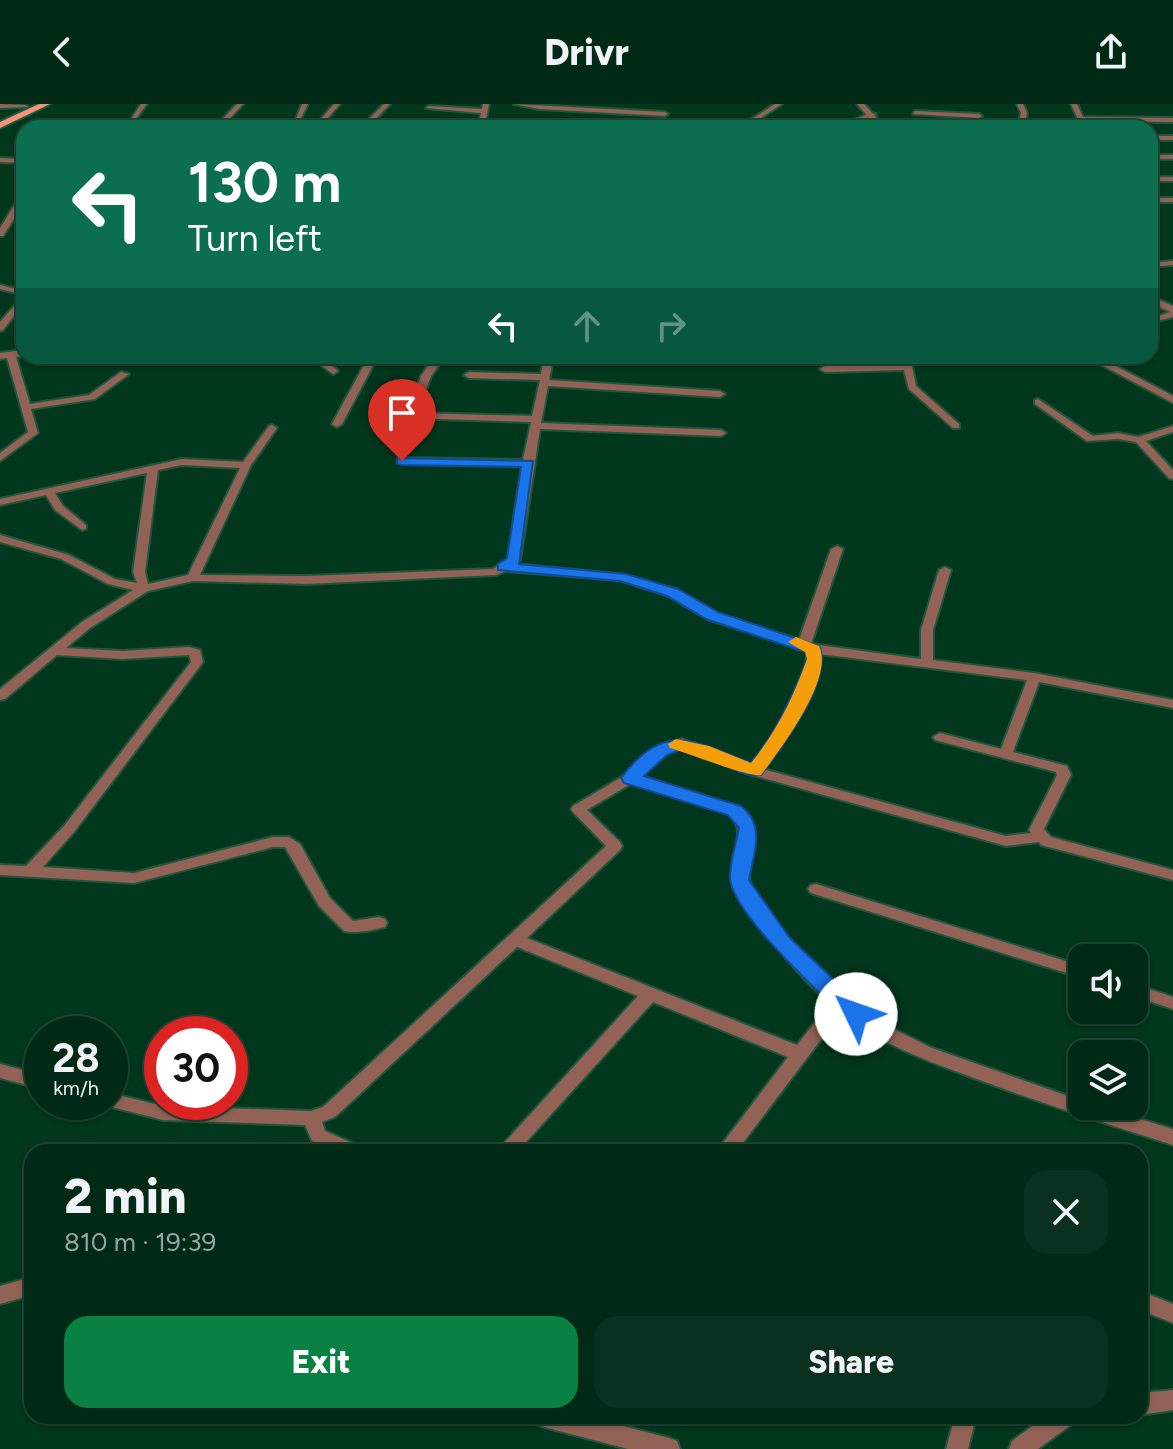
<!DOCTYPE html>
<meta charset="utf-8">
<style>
:root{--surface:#002916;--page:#0a311f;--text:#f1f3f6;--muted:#95a6a1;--line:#224535;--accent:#0b8043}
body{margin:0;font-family:Figtree,sans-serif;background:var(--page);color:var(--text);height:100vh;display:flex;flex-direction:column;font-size:30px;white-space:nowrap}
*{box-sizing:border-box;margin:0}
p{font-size:26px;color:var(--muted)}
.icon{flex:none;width:44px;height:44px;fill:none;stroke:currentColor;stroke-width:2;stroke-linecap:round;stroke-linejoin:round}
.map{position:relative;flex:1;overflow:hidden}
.drawer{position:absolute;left:24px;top:1040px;width:1124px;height:280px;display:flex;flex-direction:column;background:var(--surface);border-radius:24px;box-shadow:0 2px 6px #0004,0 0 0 2px var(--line)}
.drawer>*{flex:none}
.hud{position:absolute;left:16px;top:16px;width:1142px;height:244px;border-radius:24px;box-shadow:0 2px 6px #0004,0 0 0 2px var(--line);background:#0b6e4f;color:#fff;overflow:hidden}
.controls{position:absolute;left:1068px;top:840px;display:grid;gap:16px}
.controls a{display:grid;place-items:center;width:80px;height:80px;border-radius:16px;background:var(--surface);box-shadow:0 2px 6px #0004,0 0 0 2px var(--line);font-size:40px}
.speed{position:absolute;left:24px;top:912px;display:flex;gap:16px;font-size:40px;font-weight:700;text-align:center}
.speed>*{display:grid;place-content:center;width:104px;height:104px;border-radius:50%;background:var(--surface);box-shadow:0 2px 6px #0004,0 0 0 2px var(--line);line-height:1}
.speed small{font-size:20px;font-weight:400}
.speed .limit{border:12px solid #d22;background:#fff;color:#111}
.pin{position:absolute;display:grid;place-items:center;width:68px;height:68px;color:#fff;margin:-82px -34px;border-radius:50% 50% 50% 0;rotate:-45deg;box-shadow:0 0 8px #0007}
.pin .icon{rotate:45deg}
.me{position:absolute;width:88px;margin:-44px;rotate:312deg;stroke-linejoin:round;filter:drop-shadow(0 0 6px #0008)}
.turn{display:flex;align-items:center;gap:28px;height:168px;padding:0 40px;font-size:36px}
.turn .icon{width:104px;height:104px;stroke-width:2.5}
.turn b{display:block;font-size:56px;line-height:68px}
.lanes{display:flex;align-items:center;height:76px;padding:0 40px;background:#0003;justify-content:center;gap:40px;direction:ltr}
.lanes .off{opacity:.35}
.round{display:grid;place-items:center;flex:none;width:84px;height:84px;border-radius:24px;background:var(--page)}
.overview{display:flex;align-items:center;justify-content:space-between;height:136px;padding:0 40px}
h1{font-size:48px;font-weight:800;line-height:60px}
.primary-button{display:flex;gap:16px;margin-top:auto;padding:16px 40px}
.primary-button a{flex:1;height:92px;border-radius:24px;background:var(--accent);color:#fff;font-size:32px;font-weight:800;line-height:92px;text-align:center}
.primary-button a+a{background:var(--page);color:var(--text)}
header{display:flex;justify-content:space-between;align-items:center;height:104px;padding:0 40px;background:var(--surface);font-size:36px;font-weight:800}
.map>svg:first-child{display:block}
</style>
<header><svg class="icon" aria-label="back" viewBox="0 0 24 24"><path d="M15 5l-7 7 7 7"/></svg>Drivr<svg class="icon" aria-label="share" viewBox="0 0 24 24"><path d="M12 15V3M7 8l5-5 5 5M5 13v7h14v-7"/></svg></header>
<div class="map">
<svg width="1173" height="1345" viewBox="0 0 1173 1345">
<rect width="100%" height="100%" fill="#00371d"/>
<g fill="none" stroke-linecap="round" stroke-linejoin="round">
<defs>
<g id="minor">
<path d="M0 0 25 1 28 3 0 4Z"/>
<path d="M141 0H147L132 20H128Z"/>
<path d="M237 0H243L221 24H214Z"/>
<path d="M302 0H308L298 20H294Z"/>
<path d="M334 0H340L319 24H313Z"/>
<path d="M384 0H390L367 24H360Z"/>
<path d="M483 0H489L484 24H478L481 9 426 4 429 2 482 5Z"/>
<path d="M514 0 665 8 668 10 665 12 539 5Z"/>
<path d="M775 0H782L745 24H738Z"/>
<path d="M1017 0H1023L1027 9 1024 24H1018L1021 9Z"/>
<path d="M1071 0H1077L1083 13 1173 14V18L1085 17 1088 24H1082Z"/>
<path d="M915 7 979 10 982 12 979 14 913 10Z"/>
<path d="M871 9 876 10 842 24H833Z"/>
<rect x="1150" y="32" width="23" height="4"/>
<rect x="1150" y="51" width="23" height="4"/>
<path d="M0 54 24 55V59L0 58Z"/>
<rect x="1150" y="73" width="23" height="4"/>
<path d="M21 91H24V99L3 132H0V124Z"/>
<rect x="1150" y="94" width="23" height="4"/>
<path d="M1173 157V161L1150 163V159Z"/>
<path d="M0 181 24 187V191L0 185Z"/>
<path d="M24 191V199L3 226 0 227V218Z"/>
<path d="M1173 207V213L1150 219V215Z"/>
<path d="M24 246V252L16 253 30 300 89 291 121 268 129 270 95 295 31 305 38 329 0 357V349L28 328 7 254 0 255V249Z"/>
<path d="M184 252H378L342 320 337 323 332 320 365 259H329L338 267 333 270 317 258 304 255 245 258 189 255Z"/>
<path d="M435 252H445L431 272 417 309 532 312 540 276 469 274 464 271 469 268 541 270 544 252H554L549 276 720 287 725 290 720 293 548 282 541 319 721 326 726 329 721 332 540 325 520 456 515 460 625 471 677 486 716 509 799 536 831 445 837 442 843 445 811 540 921 555V526L939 466 945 463 951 466 933 526V556L1034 569 1173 596V604L1039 578 1013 648 1067 662 1071 671 1044 725 1051 733 1173 766V776L1041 741 1039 738 1006 742 749 670 682 644 666 650 640 672 740 704C768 731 738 758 754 791L810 860 849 897 877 917 932 944 1082 997V1002H1097L1173 1025V1041C1110 1021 1047 1001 985 978 934 959 884 943 841 909L736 1048H716L788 953 653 898 517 1048H496L638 892 517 843 335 1013 322 1018 325 1027 359 1042 361 1048H334L312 1037 305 1021 163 1016 104 1001 102 998H110V989L163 1002 311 1007 323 1003 606 742 573 708 571 705 573 702 625 671 656 644 682 635 751 661C777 629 807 590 807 547L708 515 669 492 620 476 506 467 496 471 306 480 193 477 148 487 90 524 66 544 122 547 189 543 200 546 203 558 74 728 43 763 134 769 273 733H289L300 740 330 794 353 817 379 813 385 815 387 819 385 823C373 826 356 830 344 827L319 802 285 743H273L134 779 0 771V761L26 762 64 722 191 558 189 551 122 555 57 551 5 595 0 596V585L82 518 133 486 108 480 61 455 0 438V431L69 451 115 475 137 479 133 468 147 369 55 389 63 402 86 421V425L82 426 55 406 46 391 0 401V395L182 355 243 358 269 322 272 321 277 324 251 361 200 471 306 472 493 465 508 455 522 362 402 360 397 357 402 354 523 356 531 318 408 314 406 312 421 272ZM182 361 240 364 188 471 148 480 145 468 158 366ZM819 550 1027 576 1001 645 940 629 933 633 935 636 1056 668 1057 671 1029 726 1031 729 1006 732 763 665C788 633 820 591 819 550ZM632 679 730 710C750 731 726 758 734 782 740 798 752 811 762 824 783 851 804 877 830 899L797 941 527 834 620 746 622 742 620 738 587 706Z"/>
<path d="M900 252H910L916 282 959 320V324H953L909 285 904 266 825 268 820 265 825 262 902 260Z"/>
<path d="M1040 252H1062L1032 259 1027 256Z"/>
<path d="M1085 252H1097L1173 292V299Z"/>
<path d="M1038 295 1093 332 1118 329 1138 333 1173 322V328L1146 337 1173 366V375L1169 374 1136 338 1118 335 1087 337 1035 300V296Z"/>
<path d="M816 780 1082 862V874L811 789 808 785 811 781Z"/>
<path d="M1134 880 1173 893V905L1134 892Z"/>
<path d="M0 960 42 971V985L0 974Z"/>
<path d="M32 1173V1191L0 1200V1182Z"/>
<path d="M1140 1187 1173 1200V1219L1140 1206Z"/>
<path d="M1173 1286V1306L1140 1311V1289Z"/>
<path d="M533 1312H585L669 1334 677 1337 680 1345H628L544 1323 536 1320Z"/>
<path d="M955 1312H973L975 1317 968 1345H946Z"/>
<path d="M1046 1312H1075L1072 1320 1038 1345H1009L1012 1337Z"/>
</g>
<g id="tertiary">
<path d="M857 0H864L886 24H878Z"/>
<path d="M1150 192 1173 202V209L1150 199Z"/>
</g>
<path id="primary" d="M39 0H50L0 24V18Z"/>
</defs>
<use href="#minor" stroke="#22563c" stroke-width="4"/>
<use href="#tertiary" stroke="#22563c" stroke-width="4"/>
<use href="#primary" stroke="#22563c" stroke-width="4"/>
<use href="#minor" fill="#916255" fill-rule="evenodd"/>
<use href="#tertiary" fill="#916255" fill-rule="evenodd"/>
<use href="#primary" fill="#f69479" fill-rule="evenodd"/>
</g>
<path fill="#1a73e8" stroke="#114b97" stroke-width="2" d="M397 354 533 357 519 460 626 470 678 485 718 508 819 542C835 574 780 646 761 671H748L682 645 667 651 644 672 741 702C766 721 754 749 749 776L790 834 864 904 867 910 864 916H848C822 891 730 808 730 773 730 757 736 739 739 724L728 711 624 679 621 674C665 615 695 638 751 659 777 627 792 594 807 555L805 548 706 515 667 492 620 477 498 466V460L507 454 521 363 402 361 397 360Z"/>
<path fill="#f59e0b" d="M796 533 819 542C835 574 780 646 761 671 750 674 688 649 670 644L668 640 676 635 709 642 751 659C777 627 793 594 807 555L805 548 788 538Z"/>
</svg>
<div class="controls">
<a><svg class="icon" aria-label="sound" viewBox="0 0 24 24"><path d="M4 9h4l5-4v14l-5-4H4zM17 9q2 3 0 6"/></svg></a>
<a><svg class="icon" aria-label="layers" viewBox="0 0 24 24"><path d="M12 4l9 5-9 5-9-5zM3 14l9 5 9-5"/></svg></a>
</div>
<div class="speed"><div>28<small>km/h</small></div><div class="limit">30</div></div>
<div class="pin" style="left:402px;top:357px;background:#d93025"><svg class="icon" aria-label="arrive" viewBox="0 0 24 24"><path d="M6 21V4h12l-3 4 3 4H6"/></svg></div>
<svg class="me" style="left:856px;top:910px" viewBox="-20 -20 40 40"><circle r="19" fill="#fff"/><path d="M0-13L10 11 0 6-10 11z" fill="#1a73e8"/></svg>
<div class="hud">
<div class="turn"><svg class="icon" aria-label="left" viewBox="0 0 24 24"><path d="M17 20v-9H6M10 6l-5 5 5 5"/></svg><div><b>130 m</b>Turn left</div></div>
<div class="lanes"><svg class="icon" aria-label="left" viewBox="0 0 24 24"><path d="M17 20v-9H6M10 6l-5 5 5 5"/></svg><svg class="icon off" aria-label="ahead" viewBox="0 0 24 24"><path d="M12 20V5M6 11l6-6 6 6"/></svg><svg class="icon off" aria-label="right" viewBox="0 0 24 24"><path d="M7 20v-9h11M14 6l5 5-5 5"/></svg></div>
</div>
<section class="drawer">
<div class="overview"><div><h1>2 min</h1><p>810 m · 19:39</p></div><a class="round"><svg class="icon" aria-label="close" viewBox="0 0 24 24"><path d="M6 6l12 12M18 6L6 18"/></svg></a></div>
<div class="primary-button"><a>Exit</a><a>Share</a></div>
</section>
</div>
